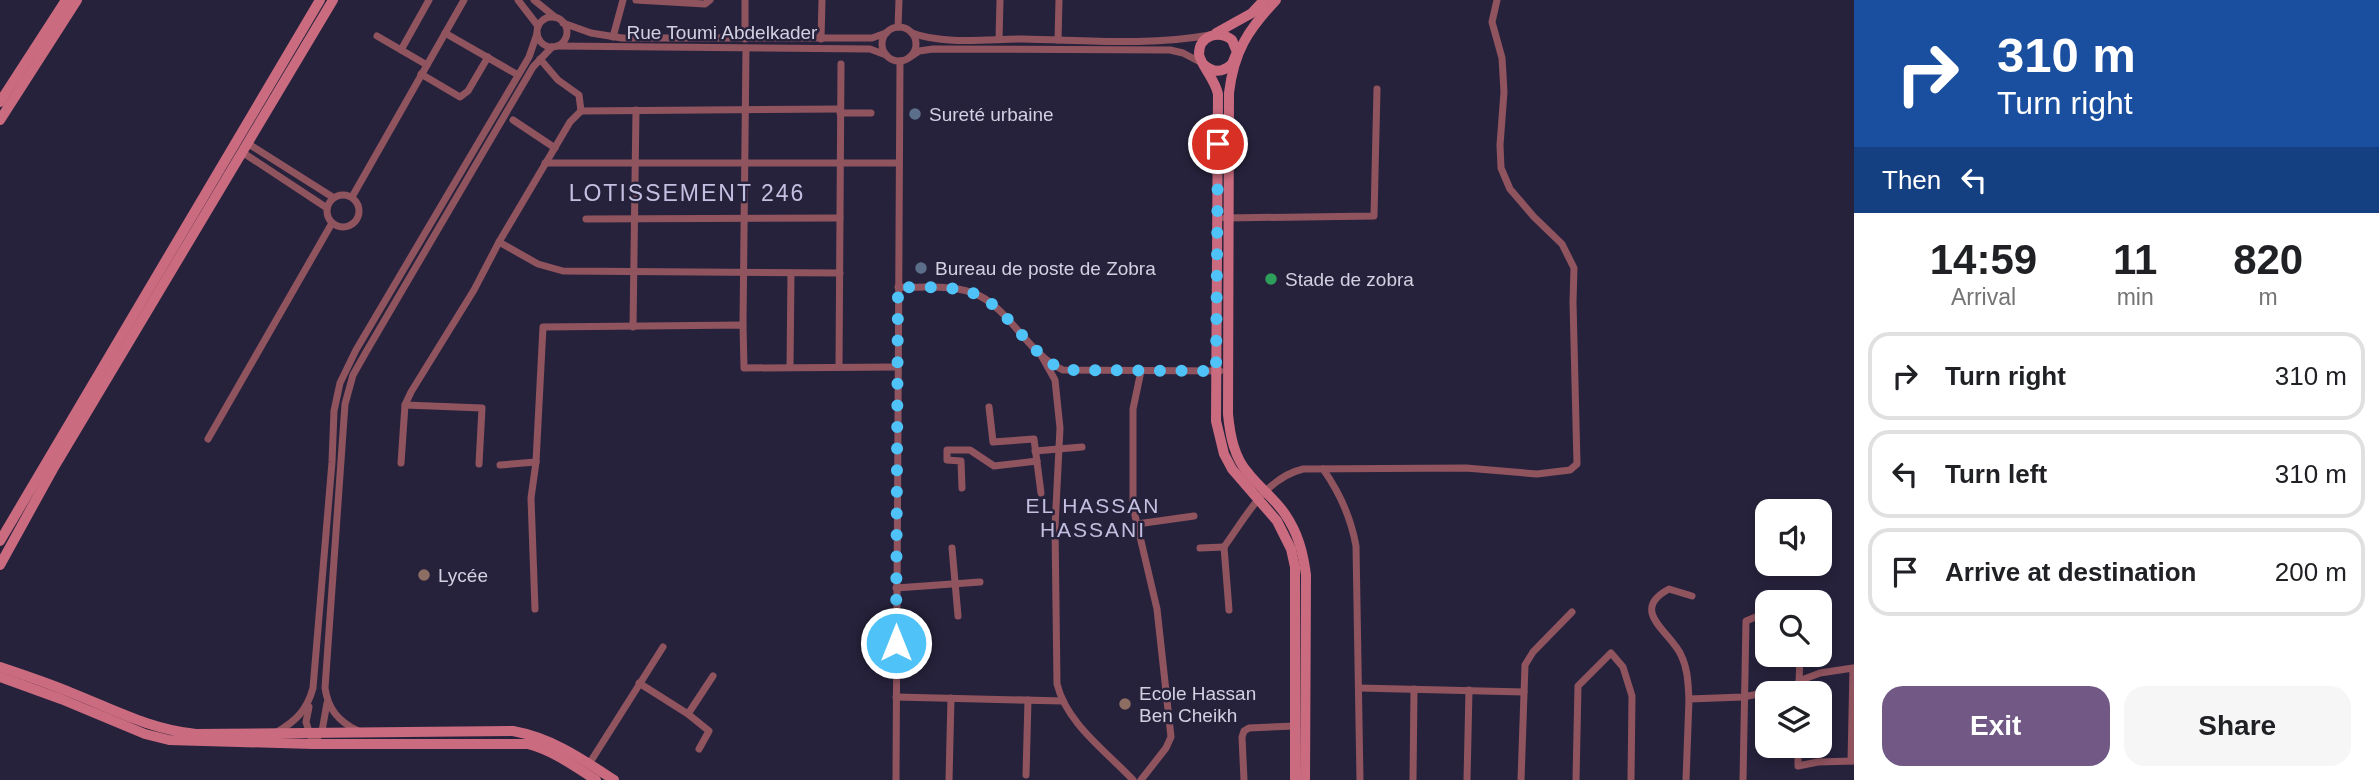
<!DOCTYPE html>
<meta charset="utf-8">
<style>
:root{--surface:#fff;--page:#f6f6f6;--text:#202124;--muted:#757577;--line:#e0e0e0;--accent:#715885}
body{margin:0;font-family:Helvetica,sans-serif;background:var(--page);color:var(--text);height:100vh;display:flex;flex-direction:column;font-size:26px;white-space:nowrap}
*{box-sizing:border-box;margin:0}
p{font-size:23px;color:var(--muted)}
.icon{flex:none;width:38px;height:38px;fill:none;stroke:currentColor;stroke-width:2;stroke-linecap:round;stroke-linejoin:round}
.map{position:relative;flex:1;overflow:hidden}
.side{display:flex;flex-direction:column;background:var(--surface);width:525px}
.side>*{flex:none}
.hud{background:#1a4fa0;color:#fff;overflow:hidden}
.controls{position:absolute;left:1755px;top:499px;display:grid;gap:14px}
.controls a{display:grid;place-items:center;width:77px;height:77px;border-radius:14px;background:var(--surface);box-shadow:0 4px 10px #0003;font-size:35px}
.pin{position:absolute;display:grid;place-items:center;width:60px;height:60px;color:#fff;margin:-30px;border:4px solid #fff;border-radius:50%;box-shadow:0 2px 7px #0007}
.me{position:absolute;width:77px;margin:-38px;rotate:0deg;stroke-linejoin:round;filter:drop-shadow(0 0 5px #0008)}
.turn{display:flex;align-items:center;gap:24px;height:147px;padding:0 28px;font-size:32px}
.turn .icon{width:91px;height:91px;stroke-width:2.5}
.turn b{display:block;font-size:49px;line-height:60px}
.then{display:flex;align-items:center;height:66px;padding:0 28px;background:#0003;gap:14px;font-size:26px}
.eta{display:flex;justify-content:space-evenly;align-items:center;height:119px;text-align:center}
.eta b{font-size:42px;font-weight:600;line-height:49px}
.action{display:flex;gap:14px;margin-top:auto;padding:14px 28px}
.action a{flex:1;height:80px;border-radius:21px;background:var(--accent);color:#fff;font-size:28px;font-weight:600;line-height:80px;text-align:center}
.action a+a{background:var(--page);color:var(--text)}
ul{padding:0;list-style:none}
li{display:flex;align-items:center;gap:21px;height:88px;margin:0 14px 10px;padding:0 14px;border:4px solid var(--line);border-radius:21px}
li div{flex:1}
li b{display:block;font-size:26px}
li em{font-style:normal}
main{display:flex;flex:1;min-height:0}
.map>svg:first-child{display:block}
</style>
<main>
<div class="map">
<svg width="1854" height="780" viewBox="0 0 1854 780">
<rect width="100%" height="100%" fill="#27223c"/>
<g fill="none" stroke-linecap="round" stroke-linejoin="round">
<g stroke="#90545f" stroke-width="7">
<path d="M518 0 538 26"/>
<path d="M534 0 555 17"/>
<path d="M636 0 705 4 710 0"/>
<circle cx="552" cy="32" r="15"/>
<path d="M563 23 591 33 622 38H872L886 33"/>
<path d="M898 27 899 0"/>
<circle cx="899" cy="44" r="17"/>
<path d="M445 33 518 75"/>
<path d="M912 33C944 45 989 39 1023 39 1084 40 1149 46 1210 35"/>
<path d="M377 36 427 65"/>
<path d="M613 37 623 0"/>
<path d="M745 39V0"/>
<path d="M821 39 822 0"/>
<path d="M999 39 1000 0"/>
<path d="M1058 40 1059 0"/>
<path d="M557 46 870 49 886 55"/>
<path d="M401 50 429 0"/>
<path d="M910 57 919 51 933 49 1170 50 1183 53 1202 63"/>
<path d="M540 59 558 80 579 95 581 111"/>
<path d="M421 74 460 97 468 91 488 57"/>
<path d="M840 113H871"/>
<path d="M513 120 555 148"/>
<path d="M247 143 334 198"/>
<path d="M242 152 327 208"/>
<path d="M545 163H899"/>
<circle cx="343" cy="211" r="16"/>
<path d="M352 197 464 0"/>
<path d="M1225 218 1374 216 1377 89"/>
<path d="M586 219 840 218"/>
<path d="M499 242 538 264 563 271 840 273"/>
<path d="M898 287C923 288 956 284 978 295 1011 311 1028 354 1063 370L1220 371"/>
<path d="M743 325 746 48"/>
<path d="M633 327 636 110"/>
<path d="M1041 355 1055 380 1060 428 1055 527 1057 684C1067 724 1106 751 1133 780"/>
<path d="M790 367 791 273"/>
<path d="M839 367 841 64"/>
<path d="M1141 371 1133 409V507L1157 609 1171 737 1166 748 1141 780"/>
<path d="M405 405 482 408 479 464"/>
<path d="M989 407 993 442 1034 439 1041 493"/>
<path d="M208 439 332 223"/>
<path d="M1035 451 1082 447"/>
<path d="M401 463 405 405 411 392 474 290 499 242 570 122 581 111 840 109"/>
<path d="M500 465 536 462 543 327 743 325 744 368 897 367"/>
<path d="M1323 469C1340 493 1351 518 1356 546L1360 780"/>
<path d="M962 488 961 461 947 460V450H970L994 466 1037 461"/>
<path d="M1137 524 1194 516"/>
<path d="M1224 547C1246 517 1265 478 1303 469L1466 468 1537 474 1570 470 1577 464 1573 302 1574 268 1562 244 1534 217 1510 189 1501 168 1500 145 1504 92 1502 58 1492 22 1497 0"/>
<path d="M952 548 958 616"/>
<path d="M1200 548 1224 547 1229 610"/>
<path d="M896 588 980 582"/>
<path d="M535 609 531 498 536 462"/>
<path d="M1799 681 1820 673 1853 668 1851 761"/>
<path d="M639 683 688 714 709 731 699 749"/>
<path d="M1799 685 1800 654"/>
<path d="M1359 688 1524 692"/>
<path d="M896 697 1063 701"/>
<path d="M1689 699C1688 684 1688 669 1681 655 1671 632 1628 611 1669 589L1692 596"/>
<path d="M309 707 306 722 313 744 322 731 327 703"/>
<path d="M688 714 713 676"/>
<path d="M358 731C338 721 328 709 325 688L345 404 353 375 366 352 533 67 552 47"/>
<path d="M277 732C296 721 307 710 313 688L332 462 334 411 340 383 356 350 529 57 537 34"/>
<path d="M1798 746V766L1818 762 1853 761"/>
<path d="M589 764 663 647"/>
<path d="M1026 775 1028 700"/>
<path d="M896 780 900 61"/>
<path d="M949 780 951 698"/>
<path d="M1244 780 1242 737 1244 731 1249 728 1295 726"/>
<path d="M1413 780 1414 689"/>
<path d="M1467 780 1469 690"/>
<path d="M1521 780 1525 665 1533 652 1572 612"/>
<path d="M1576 780 1578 686 1611 653 1623 667 1632 696 1631 780"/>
<path d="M1686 780 1689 699 1743 697 1799 686V693"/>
<path d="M1743 780 1746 621 1768 612"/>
</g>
<g stroke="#cb6b7f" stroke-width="10">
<path d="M1276 0C1248 30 1234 51 1229 93L1228 414C1230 435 1234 458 1249 474 1260 488 1275 499 1285 514 1298 533 1303 552 1306 575L1305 780"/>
<path d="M1216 33 1252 13 1264 0"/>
<path d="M1203 64C1213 73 1222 73 1232 64L1237 52 1232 40C1219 30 1199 35 1199 54 1200 64 1215 79 1218 94L1216 421 1224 454 1232 469 1277 521 1291 549 1295 567V780"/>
<path d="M0 102 66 0"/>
<path d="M0 120 77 0"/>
<path d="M0 541 320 0"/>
<path d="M0 565 53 469 333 0"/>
<path d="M0 667C24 675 48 683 72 693 115 710 149 729 196 734L513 731C552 738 582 759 614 780"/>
<path d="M0 677 61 699 145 734 169 740 313 744H528C554 751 574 766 596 780"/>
</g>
</g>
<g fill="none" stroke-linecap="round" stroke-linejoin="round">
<path stroke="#4fc3f7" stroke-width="12" stroke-dasharray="0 21.6" d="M896 643 898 287C922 288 951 285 973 293 1007 305 1028 354 1063 370L1216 371 1218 144"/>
</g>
<g fill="#5c6f8a" stroke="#27223c" stroke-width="2.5">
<circle cx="915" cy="114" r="7"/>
<circle cx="921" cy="268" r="7"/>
</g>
<circle fill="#2e9e5b" stroke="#27223c" stroke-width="2.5" cx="1271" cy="279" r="7"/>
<g fill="#8d6e63" stroke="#27223c" stroke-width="2.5">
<circle cx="424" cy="575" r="7"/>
<circle cx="1125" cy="704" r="7"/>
</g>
<g text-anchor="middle" stroke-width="5" stroke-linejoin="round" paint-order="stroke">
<g font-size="19" fill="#d2d0e1" stroke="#27223c">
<text x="722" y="39">Rue Toumi Abdelkader</text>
</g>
<g font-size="19" fill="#d2d0e1" stroke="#27223c" text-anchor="start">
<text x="929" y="121">Sureté urbaine</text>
<text x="935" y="275">Bureau de poste de Zobra</text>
<text x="1285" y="286">Stade de zobra</text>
<text x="438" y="582">Lycée</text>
<text x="1139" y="700">Ecole Hassan<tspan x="1139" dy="22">Ben Cheikh</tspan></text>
</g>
<g font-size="21" letter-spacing="2" fill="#c3bfe0" stroke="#27223c">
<text x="1093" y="513">EL HASSAN<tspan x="1093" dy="24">HASSANI</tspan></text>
</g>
<g font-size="23" letter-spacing="2" fill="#c3bfe0" stroke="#27223c">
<text x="687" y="201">LOTISSEMENT 246</text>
</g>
</g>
</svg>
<div class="controls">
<a><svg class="icon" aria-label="sound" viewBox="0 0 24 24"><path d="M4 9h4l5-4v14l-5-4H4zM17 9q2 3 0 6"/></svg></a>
<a><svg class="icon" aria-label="search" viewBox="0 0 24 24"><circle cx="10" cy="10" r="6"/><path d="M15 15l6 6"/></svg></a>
<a><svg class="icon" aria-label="layers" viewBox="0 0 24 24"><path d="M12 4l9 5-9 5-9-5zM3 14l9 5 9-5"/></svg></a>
</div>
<div class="pin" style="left:1218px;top:144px;background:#d93025"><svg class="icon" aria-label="arrive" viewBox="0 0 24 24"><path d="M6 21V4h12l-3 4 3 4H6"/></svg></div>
<svg class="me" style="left:896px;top:643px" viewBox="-20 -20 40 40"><circle r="17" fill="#4fc3f7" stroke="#fff" stroke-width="3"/><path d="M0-11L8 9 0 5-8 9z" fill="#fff"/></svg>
</div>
<section class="side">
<div class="hud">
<div class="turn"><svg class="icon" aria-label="right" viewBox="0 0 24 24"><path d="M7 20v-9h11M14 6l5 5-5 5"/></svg><div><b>310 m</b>Turn right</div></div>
<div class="then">Then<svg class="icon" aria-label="left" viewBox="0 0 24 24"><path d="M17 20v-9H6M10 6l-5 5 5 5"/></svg></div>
</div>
<div class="eta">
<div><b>14:59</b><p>Arrival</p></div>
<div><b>11</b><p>min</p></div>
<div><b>820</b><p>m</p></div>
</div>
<ul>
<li><svg class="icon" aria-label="right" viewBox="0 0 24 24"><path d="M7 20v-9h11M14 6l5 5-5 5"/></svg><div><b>Turn right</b></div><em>310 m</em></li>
<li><svg class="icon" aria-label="left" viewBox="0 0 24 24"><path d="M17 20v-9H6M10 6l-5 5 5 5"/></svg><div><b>Turn left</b></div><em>310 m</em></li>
<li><svg class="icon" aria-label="arrive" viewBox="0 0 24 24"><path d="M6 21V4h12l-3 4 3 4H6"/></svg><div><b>Arrive at destination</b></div><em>200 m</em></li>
</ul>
<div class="action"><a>Exit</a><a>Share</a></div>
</section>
</main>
